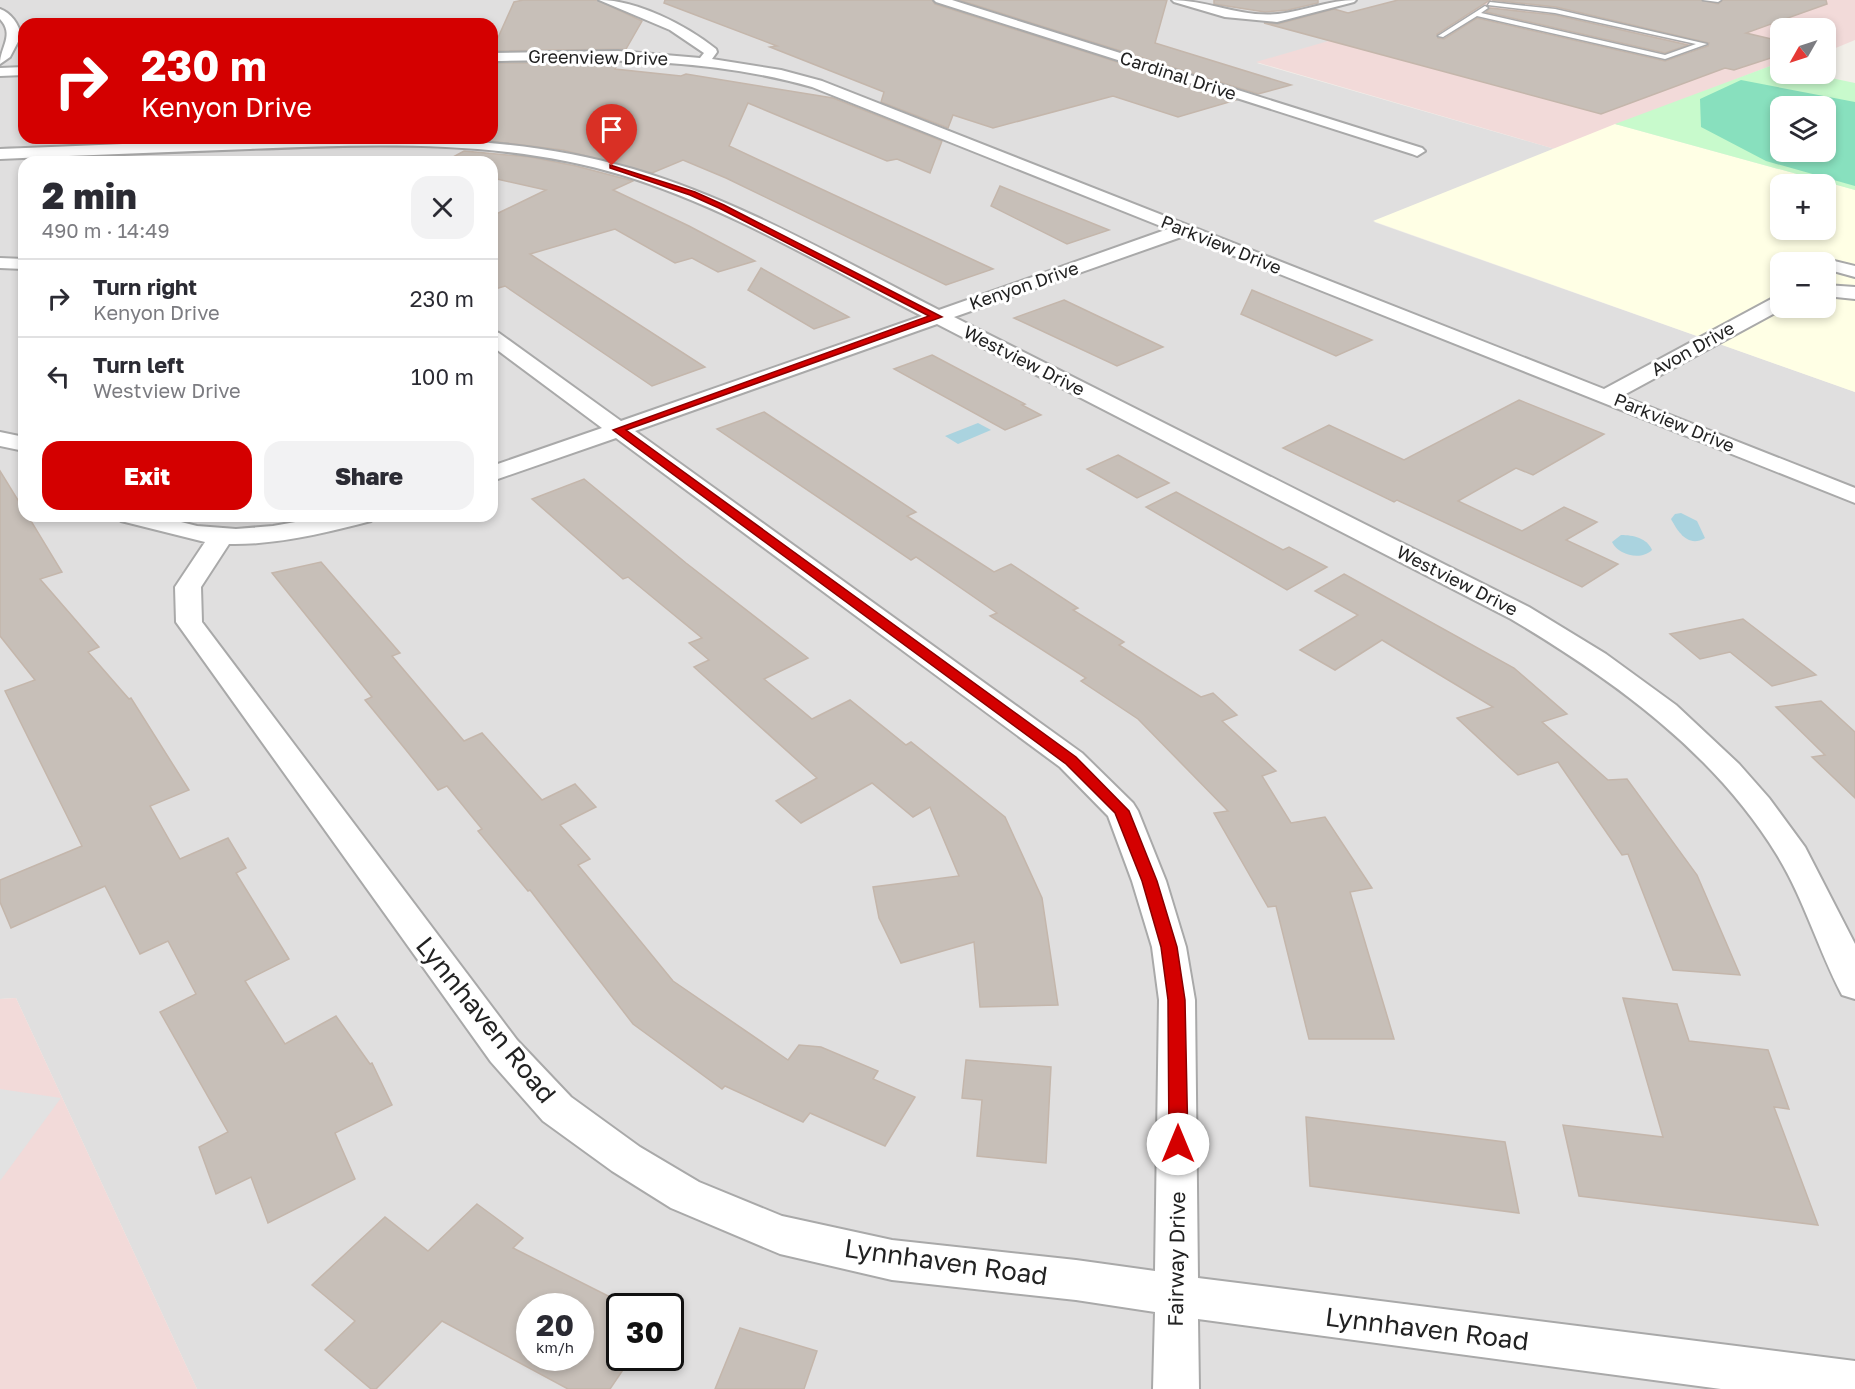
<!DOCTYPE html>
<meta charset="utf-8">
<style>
:root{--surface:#fff;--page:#f2f2f3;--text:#2b2b33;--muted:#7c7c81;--line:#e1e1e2;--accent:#d40000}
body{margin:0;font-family:"Golos Text",sans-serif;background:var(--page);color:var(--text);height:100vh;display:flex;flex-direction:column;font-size:22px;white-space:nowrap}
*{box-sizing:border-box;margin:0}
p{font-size:20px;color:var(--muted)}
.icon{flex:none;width:33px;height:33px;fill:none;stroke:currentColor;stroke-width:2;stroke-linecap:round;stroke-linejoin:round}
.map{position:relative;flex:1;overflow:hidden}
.side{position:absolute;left:18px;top:156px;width:480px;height:366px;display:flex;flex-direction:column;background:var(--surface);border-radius:18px;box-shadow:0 3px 9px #0003}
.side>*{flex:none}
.top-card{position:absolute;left:18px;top:18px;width:480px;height:126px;border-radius:18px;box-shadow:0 3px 9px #0003;background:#d40000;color:#fff;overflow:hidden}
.needle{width:39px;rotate:231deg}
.tools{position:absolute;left:1770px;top:18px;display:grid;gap:12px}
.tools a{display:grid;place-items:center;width:66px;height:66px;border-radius:12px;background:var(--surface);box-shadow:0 3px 9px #0003;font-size:30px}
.speed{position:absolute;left:516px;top:1293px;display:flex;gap:12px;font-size:30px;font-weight:700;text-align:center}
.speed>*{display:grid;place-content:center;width:78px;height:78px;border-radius:50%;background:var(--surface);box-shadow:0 3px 9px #0003;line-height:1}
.speed small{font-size:15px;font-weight:400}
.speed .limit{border:3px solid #111;border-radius:9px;background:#fff;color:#111}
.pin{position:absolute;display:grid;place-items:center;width:51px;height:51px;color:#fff;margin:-62px -26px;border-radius:50% 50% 50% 0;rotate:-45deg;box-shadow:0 0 6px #0007}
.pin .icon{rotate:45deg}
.me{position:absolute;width:66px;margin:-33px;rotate:0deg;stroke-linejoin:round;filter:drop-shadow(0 0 4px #0008)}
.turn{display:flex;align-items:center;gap:21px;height:126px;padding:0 24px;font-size:27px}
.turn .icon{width:78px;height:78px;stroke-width:2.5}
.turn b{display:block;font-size:42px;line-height:51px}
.round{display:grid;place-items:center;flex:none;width:63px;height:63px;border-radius:18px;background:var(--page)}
.overview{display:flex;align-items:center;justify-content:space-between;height:102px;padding:0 24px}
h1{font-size:36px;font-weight:800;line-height:45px}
.cta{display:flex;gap:12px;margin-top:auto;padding:12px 24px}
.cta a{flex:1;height:69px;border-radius:18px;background:var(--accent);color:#fff;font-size:24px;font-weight:800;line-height:69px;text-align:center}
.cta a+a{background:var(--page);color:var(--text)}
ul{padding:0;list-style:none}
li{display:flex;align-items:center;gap:18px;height:78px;padding:0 24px;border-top:2px solid var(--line)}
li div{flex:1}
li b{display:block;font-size:22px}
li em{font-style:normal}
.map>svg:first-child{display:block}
</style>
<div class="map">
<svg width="1855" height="1389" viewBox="0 0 1855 1389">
<rect width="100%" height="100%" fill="#f2efe9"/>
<path fill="#e0dfdf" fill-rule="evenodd" d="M0 0H1469L1257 63 1555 149 1374 222 1855 392V1389H197L16 998 0 999ZM24 24H492V138H24ZM24 162H492V516H24ZM530 1306H580V1358H530ZM620 1306H670V1358H620Z"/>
<g fill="#f2dad9">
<path d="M1469 0H1855V40L1826 52V28H1780V66L1773 65 1555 149 1256 62Z"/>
<path d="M16 998 197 1389H0V999Z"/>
</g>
<path fill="#ffffe5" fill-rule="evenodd" d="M1615 124 1855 190V392L1373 221ZM1780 184H1826V230H1780ZM1780 262H1826V308H1780Z"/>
<path fill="#c8facc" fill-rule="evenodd" d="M1773 65 1780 66V74H1812L1855 83V190L1615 124ZM1780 106H1826V152H1780Z"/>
<path fill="#88e0be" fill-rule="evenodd" d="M1741 80 1855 102V186L1766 161 1701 127 1700 99ZM1780 106H1826V152H1780Z"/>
<path fill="#e2e2e2" d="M0 1089 61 1098 0 1181Z"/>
<g fill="#aad3df">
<path d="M978 423 991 430 958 444 945 436Z"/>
<path d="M1681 513 1697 521 1705 538C1688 548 1678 532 1671 519L1675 514Z"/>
<path d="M1621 535C1633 535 1647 538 1652 550 1641 561 1618 555 1612 542Z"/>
</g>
<g fill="#c7bfb8" stroke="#c4b6ab" stroke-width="1.5" fill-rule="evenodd">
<path d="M523 0H597L642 21 626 49 492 51 514 2Z"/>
<path d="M665 0H932L935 4 1236 100 1178 117 1113 96 993 128 953 115 948 128 881 102 884 92 770 47 777 46 664 3Z"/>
<path d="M959 0H1167L1155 43 1291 85 1258 94Z"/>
<path d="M1214 0H1318V3L1288 10 1265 12 1214 4Z"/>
<path d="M1398 0H1490L1437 34 1438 38 1444 39 1477 18 1665 61 1708 46 1709 43 1556 7 1492 0H1701L1718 4 1723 0H1826L1827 4 1746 33 1780 41V55L1734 70 1725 68 1601 114 1264 23 1278 24 1334 9 1348 13Z"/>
<path d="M1490 8 1555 15 1688 45 1665 53 1486 12Z"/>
<path d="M492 63H618L615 69 681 76 686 74 833 98 942 141 930 173 897 159 887 161 748 103 729 146 993 269 946 285 726 178 683 160 652 173 563 150 482 140 492 138Z"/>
<path d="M464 151 530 157 576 166 633 181 613 190 689 226 755 261 718 272 692 258 675 263 615 229 530 254 705 367 652 386 505 286 492 290V216L546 190 492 178V162H444Z"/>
<path d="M1000 186 1109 230 1067 244 991 206Z"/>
<path d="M761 268 849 317 814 329 748 290Z"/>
<path d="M1252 290 1372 340 1336 356 1241 314Z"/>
<path d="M1064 300 1163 347 1117 366 1014 318Z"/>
<path d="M932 355 1025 404 1022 405 1041 415 1005 430 894 369Z"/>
<path d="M1519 400 1604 434 1533 475 1516 468 1458 501 1522 531 1564 507 1597 522 1566 540 1618 564 1582 587 1397 500 1394 502 1283 448 1329 425 1404 460Z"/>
<path d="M764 412 916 512 907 516 994 572 1011 564 1078 608 1073 610 1124 642 1119 645 1201 697 1213 693 1237 715 1222 721 1276 771 1262 776 1291 823 1325 817 1372 888 1350 892 1394 1039H1309L1276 906 1268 907 1214 813 1228 811 1138 719 1081 681 1086 678 990 616 997 613 916 557 911 560 717 429Z"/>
<path d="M1118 455 1169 483 1137 498 1087 469Z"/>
<path d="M0 471 24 510V516H28L62 572 40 579 99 647 88 652 129 699 131 698 189 790 150 806 180 859 228 838 246 868 236 873 289 959 245 981 285 1044 336 1016 370 1064 372 1063 392 1105 335 1133 355 1179 268 1223 251 1177 216 1194 199 1147 228 1132 160 1012 196 994 168 941 140 954 105 886 11 928 0 902V880L82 846 5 691 35 680 0 636Z"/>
<path d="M584 479 686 563 808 658 764 679 812 719 850 700 906 745 911 742 1005 817 1042 898 1058 1005 980 1007 974 942 901 963 879 918 873 887 959 876 930 807 913 817 872 783 801 823 776 801 817 778 694 667 709 660 689 643 702 638 628 577 623 579 532 499Z"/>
<path d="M1176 492 1283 550 1289 547 1327 567 1287 590 1146 507Z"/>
<path d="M321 562 400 653 392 656 464 741 482 733 542 800 575 784 596 807 560 825 590 859 578 865 673 981 788 1060 799 1045 821 1047 878 1071 873 1079 915 1097 885 1146 810 1113 803 1122 725 1086 722 1089 633 1024 530 890 528 891 478 831 482 829 447 786 438 790 406 750 365 700 372 697 272 573Z"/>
<path d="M1344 574 1514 668 1567 714 1542 722 1608 780 1627 779 1697 875 1740 975 1673 970 1628 854 1622 855 1558 762 1518 775 1457 718 1493 707 1382 640 1335 670 1300 650 1358 615 1315 591Z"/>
<path d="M1743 619 1816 675 1772 686 1730 652 1700 659 1670 634Z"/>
<path d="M1821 701 1855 732V798L1812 757 1825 755 1776 707Z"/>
<path d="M1623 998 1677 1004 1689 1041 1768 1050 1789 1109 1774 1107 1818 1225 1579 1196 1563 1125 1663 1137Z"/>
<path d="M966 1060 1051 1067 1046 1163 977 1156 982 1100 962 1098Z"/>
<path d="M1306 1117 1505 1142 1519 1213 1310 1186Z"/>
<path d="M477 1204 523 1238 513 1248 628 1306H620V1358H631L610 1389H568L442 1321 376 1389H371L325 1350 355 1321 312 1285 385 1217 428 1251ZM530 1306H580V1358H530Z"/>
<path d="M740 1328 817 1351 804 1389H715Z"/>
</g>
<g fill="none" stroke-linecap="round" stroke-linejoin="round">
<defs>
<g id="lane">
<path d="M1703 0H1721L1718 2Z"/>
<path d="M1490 2 1555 9 1707 44 1665 59 1477 16 1443 37 1438 36 1485 6 1488 8 1481 13 1665 55 1696 44 1555 13 1488 5Z"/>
</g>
<g id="street">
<path d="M599 0C637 0 686 25 716 49L717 52 712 59 781 70 822 81 1604 389 1773 298 1780 296V308H1784L1622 396 1855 488V503L1184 236 954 317 1529 607 1606 654 1676 705 1739 764 1769 798 1805 847 1855 944V999L1842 995C1818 949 1804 899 1777 855 1714 752 1612 679 1511 619L937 324 635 431 1082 753 1133 803 1138 811 1166 881 1186 947 1195 1000 1198 1278 1855 1361V1389H1721L1198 1319 1199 1389H1153L1155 1312 1076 1300 892 1280 780 1254 671 1208 612 1171 543 1121 491 1062 176 622 175 587 205 542 121 521 118 516H157L197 526 236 529 273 526 329 516H374L371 521C325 533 276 545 229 544L201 587 202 622 517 1040 571 1097 640 1147 699 1182 782 1216 892 1240 1076 1260 1155 1271 1159 1000 1152 947 1132 881 1108 816 1060 767 616 438 492 481V466L602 428 492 346V331L499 333 621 421 922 316C824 266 727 207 622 175 502 139 373 144 250 149 166 152 83 155 0 159V149C116 145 231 138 347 138 444 138 539 141 633 169 741 201 839 259 939 310L1168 229 812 87C707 57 600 59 492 61V53L618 51 700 58 704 53 670 30Z"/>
<path d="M934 0H952L1422 148 1425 151 1417 156 1412 154 936 2Z"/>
<path d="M1172 0C1207 0 1242 18 1278 14 1305 11 1328 0 1356 0L1354 2 1277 22 1225 17 1174 2Z"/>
<path d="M0 9C11 13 19 24 21 36L10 57 0 64C0 47 15 35 0 19Z"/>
<path d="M24 67V75L0 76V68Z"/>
<path d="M0 258 24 259V269L0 268Z"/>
<path d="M1826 259 1855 266V277L1826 269V262H1818Z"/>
<path d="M1826 285 1855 287V299L1826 296Z"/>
<path d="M0 432 24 437V451L0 446Z"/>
</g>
</defs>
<use href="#lane" stroke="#a9a9a9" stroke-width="3"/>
<use href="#street" stroke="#a9a9a9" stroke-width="4"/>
<use href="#lane" fill="#fff" fill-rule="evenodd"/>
<use href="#street" fill="#fff" fill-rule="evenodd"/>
</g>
<path fill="#d40000" stroke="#8a0000" stroke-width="1.5" d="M610 165 695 192 724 205 942 317 626 430 1076 757 1129 811 1157 881 1177 947 1185 1000 1188 1144 1185 1150 1178 1152 1171 1150 1169 1144 1168 1000 1161 947 1142 881 1115 813 1066 764 613 430 929 316 719 208 690 195 610 168Z"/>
<g text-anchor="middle" stroke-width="6" stroke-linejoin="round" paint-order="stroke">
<g font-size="18" fill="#222" stroke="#fff">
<text transform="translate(598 58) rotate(1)" y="6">Greenview Drive</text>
<text transform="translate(1178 76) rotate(18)" y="6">Cardinal Drive</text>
<text transform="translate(1221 245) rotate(22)" y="6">Parkview Drive</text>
<text transform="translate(1024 286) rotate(-19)" y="6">Kenyon Drive</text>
<text transform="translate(1693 349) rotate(-29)" y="6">Avon Drive</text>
<text transform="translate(1024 361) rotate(27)" y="6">Westview Drive</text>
<text transform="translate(1674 423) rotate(22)" y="6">Parkview Drive</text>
<text transform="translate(1457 581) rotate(27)" y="6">Westview Drive</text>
</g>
<g font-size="21" fill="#222" stroke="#fff">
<text transform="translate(1177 1259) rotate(-89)" y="7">Fairway Drive</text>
</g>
<g font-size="26" fill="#222" stroke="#fff">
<text transform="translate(486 1020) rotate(51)" y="9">Lynnhaven Road</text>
<text transform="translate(946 1262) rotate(8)" y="9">Lynnhaven Road</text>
<text transform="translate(1427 1329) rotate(7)" y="9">Lynnhaven Road</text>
</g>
</g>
</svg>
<div class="tools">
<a><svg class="needle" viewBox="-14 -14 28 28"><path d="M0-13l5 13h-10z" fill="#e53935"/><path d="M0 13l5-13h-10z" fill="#7c7c81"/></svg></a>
<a><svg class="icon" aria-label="layers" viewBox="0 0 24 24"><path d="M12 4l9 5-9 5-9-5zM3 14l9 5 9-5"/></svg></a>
<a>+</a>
<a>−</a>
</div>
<div class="speed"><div>20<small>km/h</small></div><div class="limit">30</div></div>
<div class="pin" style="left:612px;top:166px;background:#d93025"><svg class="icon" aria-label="arrive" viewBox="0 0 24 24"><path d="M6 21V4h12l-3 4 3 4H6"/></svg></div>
<svg class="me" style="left:1178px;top:1144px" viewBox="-20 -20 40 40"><circle r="19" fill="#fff"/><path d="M0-13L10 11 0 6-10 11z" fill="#d40000"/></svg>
<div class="top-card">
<div class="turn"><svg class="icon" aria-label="right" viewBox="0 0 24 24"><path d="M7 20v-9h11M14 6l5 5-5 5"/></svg><div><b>230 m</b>Kenyon Drive</div></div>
</div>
<section class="side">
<div class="overview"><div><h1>2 min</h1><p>490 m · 14:49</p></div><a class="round"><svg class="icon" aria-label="close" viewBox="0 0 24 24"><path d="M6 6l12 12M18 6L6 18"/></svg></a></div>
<ul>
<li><svg class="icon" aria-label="right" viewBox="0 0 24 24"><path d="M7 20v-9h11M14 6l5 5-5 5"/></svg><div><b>Turn right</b><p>Kenyon Drive</p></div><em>230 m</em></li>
<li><svg class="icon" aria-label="left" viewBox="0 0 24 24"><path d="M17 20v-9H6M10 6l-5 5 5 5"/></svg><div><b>Turn left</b><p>Westview Drive</p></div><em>100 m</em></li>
</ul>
<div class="cta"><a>Exit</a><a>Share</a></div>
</section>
</div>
